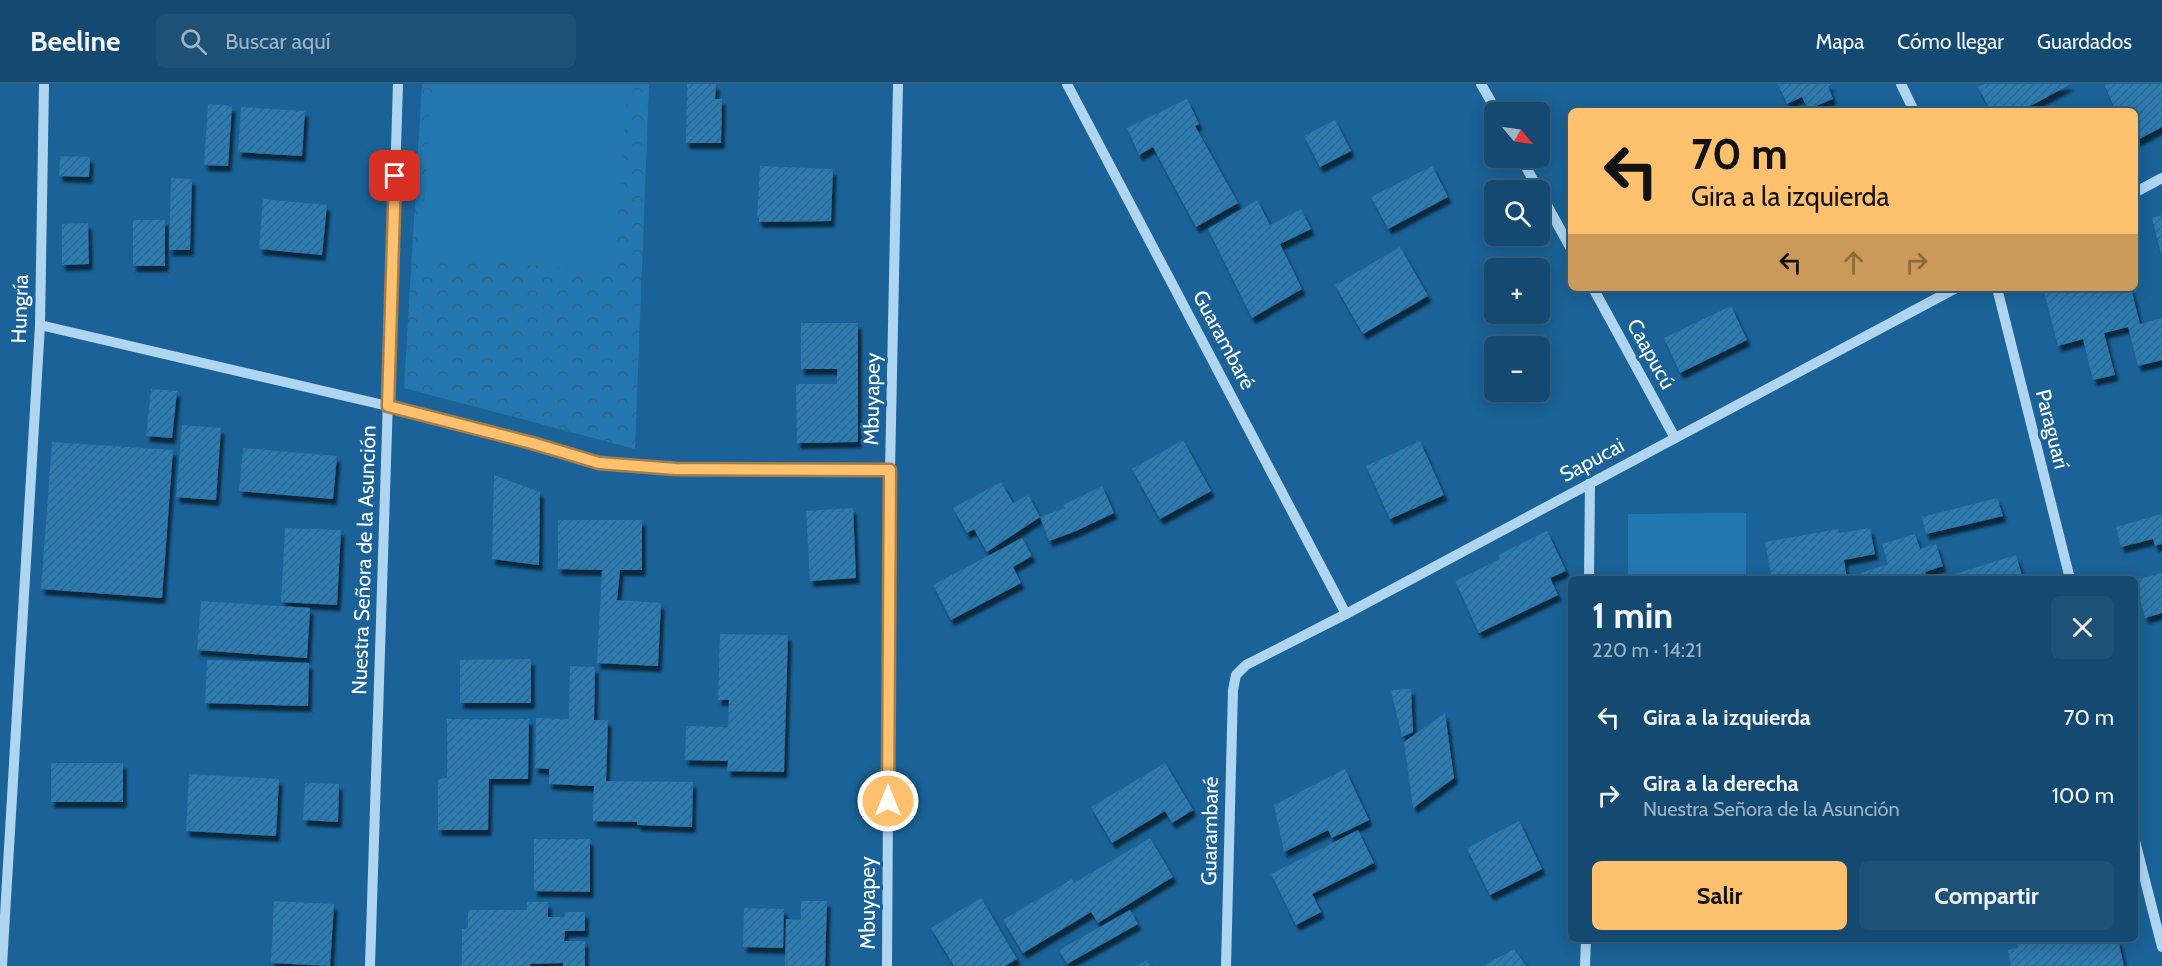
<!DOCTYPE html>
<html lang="es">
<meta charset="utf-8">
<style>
:root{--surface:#144a71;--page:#1d5176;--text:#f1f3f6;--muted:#9db3c3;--line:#336284;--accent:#ffc16e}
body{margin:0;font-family:Cabin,sans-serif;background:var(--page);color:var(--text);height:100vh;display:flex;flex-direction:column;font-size:22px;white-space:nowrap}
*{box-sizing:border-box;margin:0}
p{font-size:20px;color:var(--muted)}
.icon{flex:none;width:33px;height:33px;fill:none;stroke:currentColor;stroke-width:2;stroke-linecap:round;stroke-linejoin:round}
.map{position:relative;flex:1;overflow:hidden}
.details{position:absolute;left:1568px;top:492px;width:570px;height:366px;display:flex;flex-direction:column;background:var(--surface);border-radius:9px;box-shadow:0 3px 15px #0003,0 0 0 2px var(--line)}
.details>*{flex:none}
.hud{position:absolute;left:1568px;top:24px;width:570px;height:183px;border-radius:9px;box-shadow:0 3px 15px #0003,0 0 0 2px var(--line);background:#ffc16e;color:#111;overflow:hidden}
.needle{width:39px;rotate:119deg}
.buttons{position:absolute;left:1484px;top:18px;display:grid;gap:12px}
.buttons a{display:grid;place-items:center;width:66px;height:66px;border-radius:9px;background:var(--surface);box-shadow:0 3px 15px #0003,0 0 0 2px var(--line);font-size:30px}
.pin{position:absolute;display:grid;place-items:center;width:51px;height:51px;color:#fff;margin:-26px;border-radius:12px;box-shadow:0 3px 9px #0006}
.me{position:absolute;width:66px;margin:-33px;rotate:0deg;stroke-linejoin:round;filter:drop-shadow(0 0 4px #0008)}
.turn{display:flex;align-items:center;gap:21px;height:126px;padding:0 24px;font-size:27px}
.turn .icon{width:78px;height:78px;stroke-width:2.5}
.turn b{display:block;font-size:42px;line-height:51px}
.lanes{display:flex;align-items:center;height:57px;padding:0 24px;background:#0003;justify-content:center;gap:30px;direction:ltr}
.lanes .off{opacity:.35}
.round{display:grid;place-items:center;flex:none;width:63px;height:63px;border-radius:9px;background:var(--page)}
.headline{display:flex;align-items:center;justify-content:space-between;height:102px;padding:0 24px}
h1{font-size:36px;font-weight:800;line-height:45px}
.action{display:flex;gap:12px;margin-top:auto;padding:12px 24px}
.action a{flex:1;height:69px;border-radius:9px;background:var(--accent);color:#111;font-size:24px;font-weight:800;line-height:69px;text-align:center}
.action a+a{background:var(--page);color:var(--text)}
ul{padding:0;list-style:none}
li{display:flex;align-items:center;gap:18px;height:78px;padding:0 24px}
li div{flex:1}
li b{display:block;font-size:22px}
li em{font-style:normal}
header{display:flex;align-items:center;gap:36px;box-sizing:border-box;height:84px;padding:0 30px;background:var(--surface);border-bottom:2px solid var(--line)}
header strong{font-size:28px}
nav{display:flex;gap:33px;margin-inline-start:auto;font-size:21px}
.search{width:420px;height:54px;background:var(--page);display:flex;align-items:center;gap:15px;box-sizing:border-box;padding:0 21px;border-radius:9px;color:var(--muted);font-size:22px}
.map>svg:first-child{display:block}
</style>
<header>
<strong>Beeline</strong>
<div class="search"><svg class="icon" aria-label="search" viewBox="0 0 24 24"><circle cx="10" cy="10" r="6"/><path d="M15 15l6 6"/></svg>Buscar aquí</div>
<nav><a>Mapa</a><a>Cómo llegar</a><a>Guardados</a></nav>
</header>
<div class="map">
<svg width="2162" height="882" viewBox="0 0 2162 882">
<defs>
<pattern id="park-crowns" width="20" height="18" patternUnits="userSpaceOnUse" patternTransform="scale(1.5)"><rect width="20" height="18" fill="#2377b1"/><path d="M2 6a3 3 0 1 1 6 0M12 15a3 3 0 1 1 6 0" fill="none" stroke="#38627e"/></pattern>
<pattern id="building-hatch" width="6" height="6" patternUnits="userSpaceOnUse" patternTransform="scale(1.5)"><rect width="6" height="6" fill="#2a7bb5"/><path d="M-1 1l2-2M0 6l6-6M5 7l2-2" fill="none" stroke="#3b6480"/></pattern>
<filter id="shadow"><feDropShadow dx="3.5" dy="6" stdDeviation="1.5" flood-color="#0009"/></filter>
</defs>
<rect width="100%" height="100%" fill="#1a6297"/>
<path fill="url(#park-crowns)" d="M422 0H649L635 365 404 304Z"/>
<g fill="#2377b1">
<path d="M433 0H628L614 187 420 173Z"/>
<path d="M1746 429V495H1628V430Z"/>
</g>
<g fill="url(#building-hatch)" filter="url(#shadow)">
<path d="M687 0H716L715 15H722L721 59H686Z"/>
<path d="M1778 0H1832L1828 2 1833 15 1808 25 1802 13 1787 20Z"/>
<path d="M1984 0H2071L2021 27H1991L1978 3Z"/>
<path d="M2104 0H2162V43L2134 58V27H2116Z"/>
<path d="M1187 15 1199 40 1195 42 1238 119 1196 143 1153 63 1139 71 1127 44Z"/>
<path d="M208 20 232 22 228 82 204 81Z"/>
<path d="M241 23 305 27 302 72 238 68Z"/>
<path d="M1335 36 1351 67 1320 83 1304 52Z"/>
<path d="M60 72 90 73 89 93 59 92Z"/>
<path d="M760 82 833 85 831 137 759 138V134H757Z"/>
<path d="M1432 82 1448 113 1388 145 1371 113Z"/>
<path d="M171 94 192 95 190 166H169Z"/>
<path d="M263 115 327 121 322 171 259 165Z"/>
<path d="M1257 116 1270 141 1301 125 1311 145 1280 160 1302 205 1252 234 1208 145Z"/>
<path d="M2162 131V170H2161L2152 134Z"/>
<rect x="133" y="136" width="32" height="46"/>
<path d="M88 139 89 180 62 181V140Z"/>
<path d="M1400 163 1428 212 1363 250 1335 201Z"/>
<path d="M2043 204H2131L2140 240 2162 234V276L2138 282 2128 243 2104 249 2115 291 2093 296 2083 255 2058 262Z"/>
<path d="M1731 222 1747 256 1680 289 1664 254Z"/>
<path d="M801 239H858V358L797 359 796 300H837V285H801Z"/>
<path d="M151 305 177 307 172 354 146 352Z"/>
<path d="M182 341 221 344 216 416 176 413Z"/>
<path d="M1183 356 1211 407 1160 435 1132 385Z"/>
<path d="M1420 357 1444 411 1390 435 1366 382Z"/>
<path d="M52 358 173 366 162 514 41 505Z"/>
<path d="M243 364 337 372 333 415 239 407Z"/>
<path d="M494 391 540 408 539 481 492 475Z"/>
<path d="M1001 398 1013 419 1028 411 1040 433 987 468 974 445 967 449 953 424Z"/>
<path d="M1102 402 1114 429 1076 447 1049 457 1040 433 1065 424 1063 421Z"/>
<path d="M1997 414 2003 432 1926 450 1922 433Z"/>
<path d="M853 424 856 494 810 497 806 427Z"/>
<path d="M2162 430V460L2155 462 2153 455 2121 463 2116 443Z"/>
<path d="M558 436H642V486H620L617 516 661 519 658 582 597 579 602 486 558 485Z"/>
<path d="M285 444 341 446 337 521 281 518Z"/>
<path d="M1870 444 1875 470 1844 476 1847 495H1772L1765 458 1838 445 1839 449Z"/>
<path d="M1547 447 1566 487 1550 494 1558 511 1479 549 1455 497 1500 475 1498 471Z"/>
<path d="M1915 450 1920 465 1936 460 1943 482 1925 488 1927 495H1863L1861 489 1888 480 1882 460Z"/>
<path d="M1022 454 1032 472 1013 483 1021 499 951 536 933 501Z"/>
<path d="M2016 471 2023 495H1956L1955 490Z"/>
<path d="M2162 489V529L2145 534 2135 496Z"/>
<path d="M201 517 310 524 307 574 197 566Z"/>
<path d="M720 550 788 551 784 688 727 687 728 677 685 676 686 642 728 643 729 616H718Z"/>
<path d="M531 575V619H460V576Z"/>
<path d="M207 576 309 579 308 622 205 619Z"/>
<path d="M570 582 595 583 594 636H608L606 697 693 698 692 743 637 741V738L593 737 594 702 549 700V685L535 684 536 634 569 635Z"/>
<path d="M1411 605 1413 648 1402 653 1391 606Z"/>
<path d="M1445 629 1454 694 1413 724 1404 658Z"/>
<path d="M447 635H529L528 695H489L488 746H438V695L447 694Z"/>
<rect x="51" y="679" width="72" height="39"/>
<path d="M1165 679 1193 726 1172 739 1165 727 1112 759 1091 723Z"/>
<path d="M1345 685 1369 736 1332 754 1328 746 1284 768 1274 721Z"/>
<path d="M189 690 279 695 276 752 186 747Z"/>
<path d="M305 699 339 700 338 738 303 736Z"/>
<path d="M1519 737 1542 785 1490 811 1467 764Z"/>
<path d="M1358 746 1374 779 1312 810 1321 828 1296 841 1271 790Z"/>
<path d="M1150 754 1173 793 1098 839 1091 828 1023 869 1003 836 1072 795 1074 799Z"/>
<path d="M534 755H590V808L534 807Z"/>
<path d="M981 814 1017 875 1005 882H954L931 844Z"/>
<path d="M274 817 334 820 330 882 271 879Z"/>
<path d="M801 817H827L825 882H785L786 835 801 836Z"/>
<path d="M527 818H548V833H564L565 828H585V847H565L564 857H585V882H563V879L530 880V882H462V845L468 844V826H527Z"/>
<path d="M744 824 784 825 783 864 743 863Z"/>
<path d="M1130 826 1138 840 1067 880 1059 866Z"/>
<path d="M2016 855H2118L2124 882H2011L2008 866 2018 864Z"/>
<path d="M1514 865 1526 882H1483Z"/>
<path d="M1147 876 1150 882H1137Z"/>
</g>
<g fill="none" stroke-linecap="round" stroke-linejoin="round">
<g stroke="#afd5f0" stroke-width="10">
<path d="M1067 0 1346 530"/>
<path d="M1481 0 1497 28"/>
<path d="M1901 0 1914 27"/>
<path d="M1521 74 1570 163"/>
<path d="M2134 109 2162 94"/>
<path d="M1593 204 1675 354"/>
<path d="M1997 204 2070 495"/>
<path d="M40 241 388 322 532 359 599 379 677 385 890 386"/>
<path d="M1589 495 1590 399"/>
<path d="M2134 753 2162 863"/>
<path d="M2 882 40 241 44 0"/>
<path d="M370 882 398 0"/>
<path d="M887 882 890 386 898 0"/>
<path d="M1226 882 1233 606 1236 591 1246 581 1346 530 1956 204"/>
<path d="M1585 882 1586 855"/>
</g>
</g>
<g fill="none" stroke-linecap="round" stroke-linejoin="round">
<defs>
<path id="route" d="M395 92 388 322 532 359 599 379 676 385 890 386 888 717"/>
</defs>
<use href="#route" stroke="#a67d48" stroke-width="15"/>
<use href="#route" stroke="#ffc16e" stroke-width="10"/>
</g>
<g text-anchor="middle" stroke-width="6" stroke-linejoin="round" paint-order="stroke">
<g font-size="21" fill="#fff" stroke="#1a6297">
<text transform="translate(20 225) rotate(-88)" y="7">Hungría</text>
<text transform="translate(1224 256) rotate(62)" y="7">Guarambaré</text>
<text transform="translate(1651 270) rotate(61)" y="7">Caapucú</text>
<text transform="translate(872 315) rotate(-89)" y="7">Mbuyapey</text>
<text transform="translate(2052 345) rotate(76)" y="7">Paraguarí</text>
<text transform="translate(1592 376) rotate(-28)" y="7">Sapucai</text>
<text transform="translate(364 476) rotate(-88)" y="7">Nuestra Señora de la Asunción</text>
<text transform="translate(1210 747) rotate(-89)" y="7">Guarambaré</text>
<text transform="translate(868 819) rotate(-90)" y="7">Mbuyapey</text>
</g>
</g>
</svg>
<div class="buttons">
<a><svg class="needle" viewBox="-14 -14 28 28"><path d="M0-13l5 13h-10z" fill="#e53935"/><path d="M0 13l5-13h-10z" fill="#9db3c3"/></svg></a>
<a><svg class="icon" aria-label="search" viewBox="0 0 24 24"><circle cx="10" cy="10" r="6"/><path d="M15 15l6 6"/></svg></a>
<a>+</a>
<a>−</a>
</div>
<div class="pin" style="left:395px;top:92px;background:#d93025"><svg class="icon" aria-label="arrive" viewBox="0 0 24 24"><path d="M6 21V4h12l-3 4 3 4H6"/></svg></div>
<svg class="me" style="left:888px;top:717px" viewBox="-20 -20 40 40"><circle r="17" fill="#ffc16e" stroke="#fff" stroke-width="3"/><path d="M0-11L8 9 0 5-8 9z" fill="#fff"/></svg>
<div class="hud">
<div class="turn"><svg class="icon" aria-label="left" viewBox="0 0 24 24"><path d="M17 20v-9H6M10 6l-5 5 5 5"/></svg><div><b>70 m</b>Gira a la izquierda</div></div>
<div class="lanes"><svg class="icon" aria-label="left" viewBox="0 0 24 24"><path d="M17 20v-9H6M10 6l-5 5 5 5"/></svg><svg class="icon off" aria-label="ahead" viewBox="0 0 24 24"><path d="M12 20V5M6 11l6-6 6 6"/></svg><svg class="icon off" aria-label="right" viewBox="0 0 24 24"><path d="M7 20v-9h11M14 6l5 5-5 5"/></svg></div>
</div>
<section class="details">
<div class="headline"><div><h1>1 min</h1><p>220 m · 14:21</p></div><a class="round"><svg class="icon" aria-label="close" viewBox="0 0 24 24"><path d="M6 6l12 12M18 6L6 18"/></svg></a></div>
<ul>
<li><svg class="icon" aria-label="left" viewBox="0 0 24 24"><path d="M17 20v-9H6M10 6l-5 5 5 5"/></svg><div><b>Gira a la izquierda</b></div><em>70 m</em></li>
<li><svg class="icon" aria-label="right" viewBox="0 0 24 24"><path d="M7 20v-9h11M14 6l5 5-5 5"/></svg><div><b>Gira a la derecha</b><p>Nuestra Señora de la Asunción</p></div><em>100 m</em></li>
</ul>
<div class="action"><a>Salir</a><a>Compartir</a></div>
</section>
</div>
